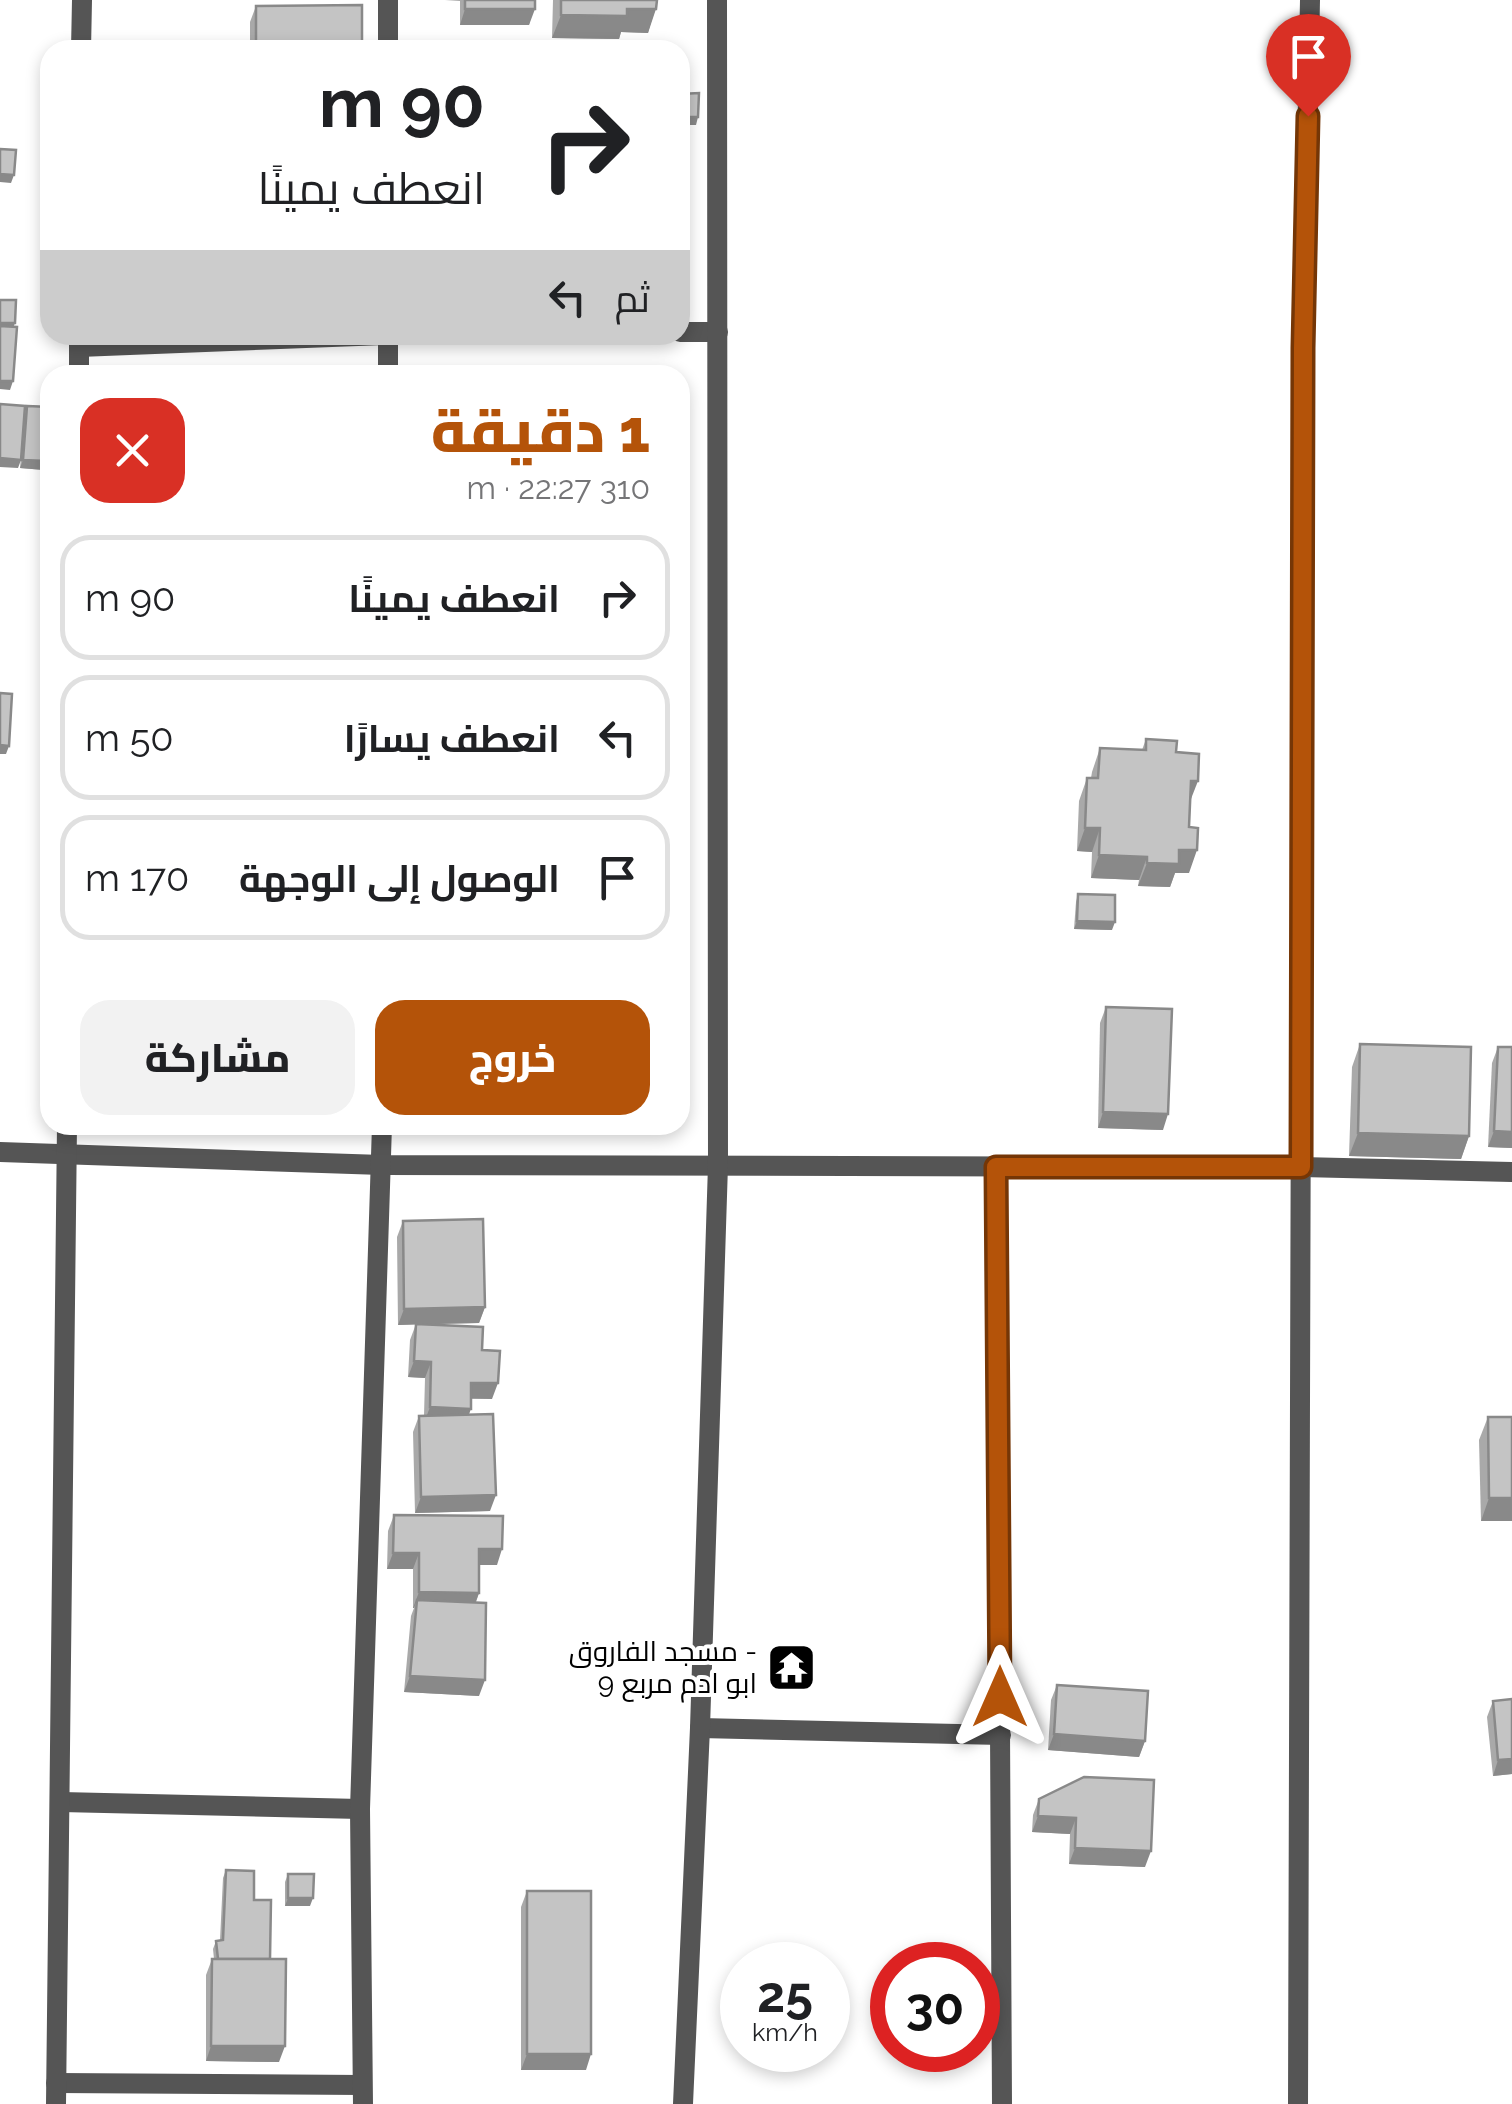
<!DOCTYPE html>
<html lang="ar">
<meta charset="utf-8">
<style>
:root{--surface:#fff;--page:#f2f2f2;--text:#202124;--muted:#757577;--line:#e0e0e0;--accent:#b45309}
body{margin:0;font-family:Raleway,Cairo,sans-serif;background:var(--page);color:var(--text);direction:rtl;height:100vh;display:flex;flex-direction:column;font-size:38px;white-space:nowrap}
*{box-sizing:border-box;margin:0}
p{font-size:32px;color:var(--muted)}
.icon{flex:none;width:55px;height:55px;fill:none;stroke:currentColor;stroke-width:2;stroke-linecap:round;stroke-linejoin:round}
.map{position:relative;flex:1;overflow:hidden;direction:ltr}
.side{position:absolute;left:40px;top:365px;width:650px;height:770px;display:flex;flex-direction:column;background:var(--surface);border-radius:30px;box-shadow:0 5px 15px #0003;direction:rtl}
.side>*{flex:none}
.guide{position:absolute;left:40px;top:40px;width:650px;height:305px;border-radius:30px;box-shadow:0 5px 15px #0003;direction:rtl;background:#fff;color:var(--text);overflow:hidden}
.speed{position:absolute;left:720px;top:1942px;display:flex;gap:20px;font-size:50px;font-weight:700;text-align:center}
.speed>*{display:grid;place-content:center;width:130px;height:130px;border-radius:50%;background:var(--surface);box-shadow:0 5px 15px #0003;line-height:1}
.speed small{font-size:25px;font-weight:400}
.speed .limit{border:15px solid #d22;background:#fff;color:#111}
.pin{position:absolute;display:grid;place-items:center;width:85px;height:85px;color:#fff;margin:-102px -42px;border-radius:50% 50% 50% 0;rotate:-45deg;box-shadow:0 0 10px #0007}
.pin .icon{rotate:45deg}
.me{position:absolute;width:110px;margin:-55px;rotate:0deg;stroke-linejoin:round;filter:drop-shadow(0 0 8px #0008)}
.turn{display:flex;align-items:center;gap:35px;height:210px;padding:0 40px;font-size:45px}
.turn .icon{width:130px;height:130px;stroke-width:2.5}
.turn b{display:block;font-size:70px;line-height:85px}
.then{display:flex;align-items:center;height:95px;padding:0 40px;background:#0003;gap:20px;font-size:38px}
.round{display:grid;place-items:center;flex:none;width:105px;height:105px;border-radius:30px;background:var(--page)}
.head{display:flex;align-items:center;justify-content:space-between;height:170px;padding:0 40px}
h1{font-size:60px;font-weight:800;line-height:75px;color:var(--accent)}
.button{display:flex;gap:20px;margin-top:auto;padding:20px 40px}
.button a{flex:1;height:115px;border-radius:30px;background:var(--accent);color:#fff;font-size:40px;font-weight:800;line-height:115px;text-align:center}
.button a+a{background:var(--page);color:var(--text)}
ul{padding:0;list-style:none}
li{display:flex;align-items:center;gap:30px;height:125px;margin:0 20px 15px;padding:0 20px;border:5px solid var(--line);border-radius:30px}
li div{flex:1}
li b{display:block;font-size:38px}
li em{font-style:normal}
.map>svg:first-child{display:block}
</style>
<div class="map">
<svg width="1512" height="2104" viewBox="0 0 1512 2104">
<rect width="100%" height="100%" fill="#fff"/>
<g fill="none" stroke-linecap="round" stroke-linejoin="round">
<g stroke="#555" stroke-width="20">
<path d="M388 0V50"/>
<path d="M81 50 82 0"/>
<path d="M680 332H718"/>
<path d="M79 347 384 335"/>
<path d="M79 375V337"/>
<path d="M388 375V335"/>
<path d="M0 1152 382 1165 1301 1167 1512 1172"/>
<path d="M997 1167 1002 2104"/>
<path d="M700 1728 1001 1735"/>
<path d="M61 1802 360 1809"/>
<path d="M56 2083 362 2085"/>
<path d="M56 2104 67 1125"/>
<path d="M363 2104 360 1809 382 1125"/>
<path d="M683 2104 700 1728 718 1165 717 0"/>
<path d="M1298 2104 1303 347 1310 0"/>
</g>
</g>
<g fill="#a9a9a9">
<path d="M445 0H535L529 25H460V1Z"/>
<path d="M553 0H657L648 33 621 32 619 39 552 38Z"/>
<path d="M256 6 362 50H250V22Z"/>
<path d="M27 406 47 461 44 470 20 468 25 414Z"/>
<path d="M1146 739 1176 752 1190 800 1189 873H1175L1170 887 1138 886 1139 880 1091 878 1092 852 1077 851 1079 801 1087 778H1091L1092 772 1100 748 1142 750Z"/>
<path d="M1078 894 1112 930 1074 929 1076 902Z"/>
<path d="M1106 1007 1163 1130 1098 1128 1100 1023Z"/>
<path d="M1360 1044 1469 1136 1461 1159 1349 1156 1352 1067Z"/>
<path d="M1498 1047 1512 1148 1488 1147 1492 1063Z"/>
<path d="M403 1221 485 1307 479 1323 418 1324 482 1350 492 1399H471L469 1415 490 1511 415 1513 413 1432 419 1416H424L425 1378 408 1377 410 1340 416 1324 398 1325 397 1237Z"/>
<path d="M1488 1417 1512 1521H1481L1479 1440Z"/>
<path d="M394 1515 497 1565H479V1593L476 1602 479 1696 404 1692 411 1616 414 1608H413V1569H387L388 1531Z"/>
<path d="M1057 1685 1145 1741 1139 1757 1048 1750 1051 1700Z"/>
<path d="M1493 1701 1512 1774 1493 1776 1487 1717Z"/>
<path d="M1084 1777 1145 1867 1069 1864 1070 1834 1032 1832 1033 1815 1039 1799Z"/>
<path d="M226 1870 254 1900 270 1959 279 2062 206 2061V1975L212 1959H214L213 1949 216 1941 220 1940 223 1878Z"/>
<path d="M288 1874 310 1906H285V1882Z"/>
<path d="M527 1891 586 2070H521V1907Z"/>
</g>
<g fill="#898989">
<path d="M465 9H535L529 25H460Z"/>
<path d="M627 9H656L648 33 621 32 619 39 552 38 561 15Z"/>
<path d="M680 117H698L696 125H680Z"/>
<path d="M0 174 14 175 11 183 0 182Z"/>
<path d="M0 323H15L12 331H0Z"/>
<path d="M0 381H13L10 390 0 389Z"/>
<path d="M0 458 21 460 18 468 0 467Z"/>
<path d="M23 460 47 461 44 470 20 468Z"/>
<path d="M0 745 9 746 6 754H0Z"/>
<path d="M1191 781H1198L1189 804Z"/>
<path d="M1085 828H1100L1092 852 1077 851Z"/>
<path d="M1179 850H1197L1189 873H1175L1170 887 1138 886 1147 863Z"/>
<path d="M1099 855 1147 857 1139 880 1091 878Z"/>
<path d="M1077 921 1115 922 1112 930 1074 929Z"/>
<path d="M1103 1112 1168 1114 1163 1130 1098 1128Z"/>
<path d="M1494 1131 1512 1132V1148L1488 1147Z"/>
<path d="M1358 1133 1469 1136 1461 1159 1349 1156Z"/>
<path d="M485 1307 479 1323 398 1325 404 1309Z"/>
<path d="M414 1361 431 1362 425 1378 408 1377Z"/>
<path d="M471 1383H498L492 1399 466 1398Z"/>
<path d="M430 1407 471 1409 465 1424 424 1423Z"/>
<path d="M496 1495 490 1511 415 1513 421 1497Z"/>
<path d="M1489 1498H1512V1521H1481Z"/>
<path d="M479 1549H502L497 1565H473Z"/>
<path d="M393 1553H419L413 1569H387Z"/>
<path d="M419 1592 479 1593 473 1609 417 1600 414 1608H413Z"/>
<path d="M410 1676 485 1680 479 1696 404 1692Z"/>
<path d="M1054 1734 1145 1741 1139 1757 1048 1750Z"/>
<path d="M1512 1759V1774L1493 1776 1498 1760Z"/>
<path d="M1038 1816 1076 1818 1070 1834 1032 1832Z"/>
<path d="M1075 1848 1151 1851 1145 1867 1069 1864Z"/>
<path d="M288 1898H313L310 1906H285Z"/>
<path d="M211 2046H285L279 2062 206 2061Z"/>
<path d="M527 2054H591L586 2070H521Z"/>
</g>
<g fill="#c4c4c4" stroke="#898989" stroke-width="2.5">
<rect x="465" y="0" width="70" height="9"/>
<path d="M561 0H657L656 9H627V16L561 15Z"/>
<path d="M362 5V50H256V6Z"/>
<path d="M699 93 698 117H680V94Z"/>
<path d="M0 149 16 150 14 175 0 174Z"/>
<path d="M0 300H16L15 323H0Z"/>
<path d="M0 326 17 327 13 381H0Z"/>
<path d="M0 404 25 406 21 460 0 458Z"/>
<path d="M27 406 50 407 47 461 23 460Z"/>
<path d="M0 693 12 694 9 746 0 745Z"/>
<path d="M1146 739 1177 741 1176 752 1199 754 1198 781H1191L1189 827 1198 828 1197 850H1179V864L1147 863V857L1099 855 1100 828H1085L1087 778H1098L1100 748 1146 750Z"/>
<path d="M1078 894 1115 895V922L1077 921Z"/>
<path d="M1106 1007 1172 1009 1168 1114 1103 1112Z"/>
<path d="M1360 1044 1471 1047 1469 1136 1358 1133Z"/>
<path d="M1498 1047H1512V1132L1494 1131Z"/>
<path d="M483 1219 485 1307 404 1309 403 1221Z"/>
<path d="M416 1324 483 1327 482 1350 500 1351 498 1383H471V1409L430 1407 431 1362 414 1361Z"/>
<path d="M493 1414 496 1495 421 1497 419 1416Z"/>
<path d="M1488 1417H1512V1498H1489Z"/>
<path d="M394 1515 503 1516 502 1549H479V1593L419 1592V1553H393Z"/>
<path d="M417 1600 486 1603 485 1680 410 1676Z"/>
<path d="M1057 1685 1148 1691 1145 1741 1054 1734Z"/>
<path d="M1512 1699V1759L1498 1760 1493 1701Z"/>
<path d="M1084 1777 1154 1780 1151 1851 1075 1848 1076 1818 1038 1816 1039 1799Z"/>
<path d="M226 1870 254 1871V1900H271L270 1959H218L216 1941 223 1940Z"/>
<path d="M288 1874H314L313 1898H288Z"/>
<rect x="527" y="1891" width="64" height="163"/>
<path d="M212 1959H286L285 2046H211Z"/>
</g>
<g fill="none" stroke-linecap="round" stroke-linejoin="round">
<defs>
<path id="route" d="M1000 1697 996 1167H1301L1303 348 1308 116"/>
</defs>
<use href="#route" stroke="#753606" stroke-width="25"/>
<use href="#route" stroke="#b45309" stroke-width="18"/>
</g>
<defs>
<symbol id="temple-square" viewBox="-11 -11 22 22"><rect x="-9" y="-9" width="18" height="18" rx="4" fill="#000" stroke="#fff"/><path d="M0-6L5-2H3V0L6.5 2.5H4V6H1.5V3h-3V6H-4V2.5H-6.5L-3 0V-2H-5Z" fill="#fff"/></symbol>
</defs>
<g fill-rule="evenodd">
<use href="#temple-square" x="764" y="1640" width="55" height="55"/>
</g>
<g text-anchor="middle" stroke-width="8" stroke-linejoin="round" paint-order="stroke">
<g font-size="28" fill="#000" stroke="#fff" text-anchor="end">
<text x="757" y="1661">مسجد الفاروق -<tspan x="757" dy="32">ابو ادم مربع 9</tspan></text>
</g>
</g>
</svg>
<div class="speed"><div>25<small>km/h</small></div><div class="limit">30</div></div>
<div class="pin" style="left:1308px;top:116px;background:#d93025"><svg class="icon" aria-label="arrive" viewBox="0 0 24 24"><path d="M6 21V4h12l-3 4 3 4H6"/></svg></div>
<svg class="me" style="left:1000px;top:1697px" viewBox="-20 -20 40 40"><path d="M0-17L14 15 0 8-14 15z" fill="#b45309" stroke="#fff" stroke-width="4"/></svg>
<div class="guide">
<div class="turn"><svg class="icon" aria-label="right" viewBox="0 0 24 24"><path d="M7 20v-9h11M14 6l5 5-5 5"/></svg><div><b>90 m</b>انعطف يمينًا</div></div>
<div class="then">ثم<svg class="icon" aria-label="left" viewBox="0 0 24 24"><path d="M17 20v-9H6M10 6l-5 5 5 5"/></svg></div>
</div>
<section class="side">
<div class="head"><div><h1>1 دقيقة</h1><p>310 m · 22:27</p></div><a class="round" style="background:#d93025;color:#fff"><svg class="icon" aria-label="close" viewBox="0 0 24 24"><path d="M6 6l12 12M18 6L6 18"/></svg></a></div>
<ul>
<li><svg class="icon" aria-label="right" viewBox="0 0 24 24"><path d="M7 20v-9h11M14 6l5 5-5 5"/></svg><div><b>انعطف يمينًا</b></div><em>90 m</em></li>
<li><svg class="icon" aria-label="left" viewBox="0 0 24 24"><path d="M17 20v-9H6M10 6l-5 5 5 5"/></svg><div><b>انعطف يسارًا</b></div><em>50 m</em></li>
<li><svg class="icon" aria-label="arrive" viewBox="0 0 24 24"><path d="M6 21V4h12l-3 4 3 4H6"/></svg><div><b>الوصول إلى الوجهة</b></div><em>170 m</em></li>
</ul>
<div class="button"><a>خروج</a><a>مشاركة</a></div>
</section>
</div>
